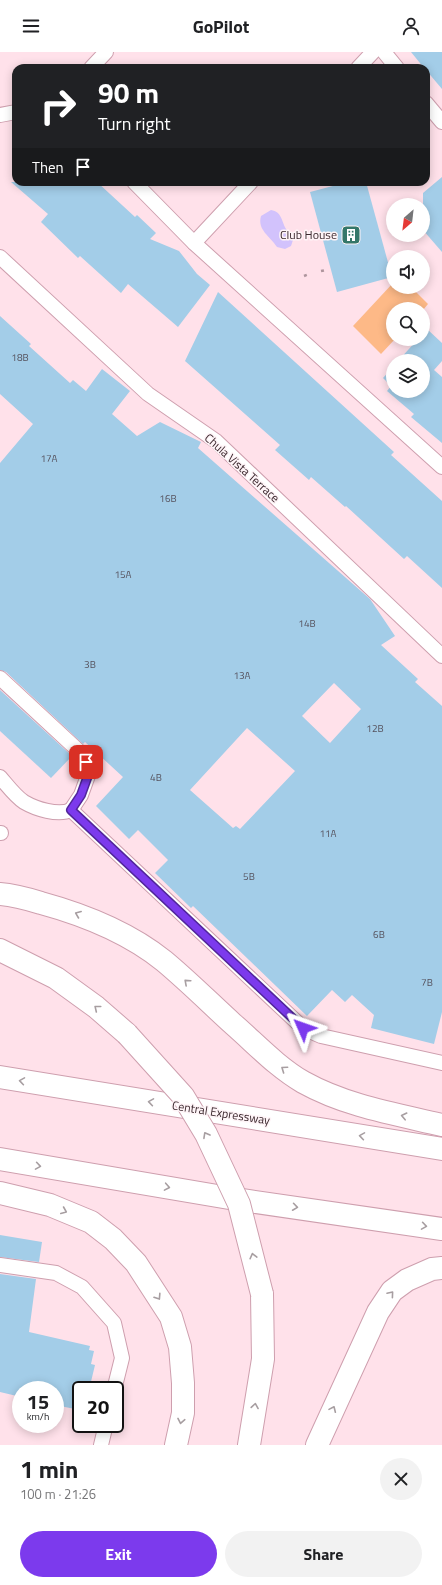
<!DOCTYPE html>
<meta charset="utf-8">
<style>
:root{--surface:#fff;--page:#f2f2f2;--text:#202124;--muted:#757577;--accent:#7c3aed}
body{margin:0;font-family:"Titillium Web",sans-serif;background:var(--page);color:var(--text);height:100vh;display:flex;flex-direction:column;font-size:15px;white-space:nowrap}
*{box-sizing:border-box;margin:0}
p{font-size:13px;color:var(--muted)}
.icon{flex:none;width:22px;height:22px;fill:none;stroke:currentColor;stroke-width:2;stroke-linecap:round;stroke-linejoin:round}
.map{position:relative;height:1393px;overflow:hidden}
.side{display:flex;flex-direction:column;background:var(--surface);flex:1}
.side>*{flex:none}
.guide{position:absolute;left:12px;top:12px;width:418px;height:122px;border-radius:12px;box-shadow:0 2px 10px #0003;background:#202124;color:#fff;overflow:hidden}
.needle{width:26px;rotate:208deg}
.tools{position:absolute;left:386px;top:146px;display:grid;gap:8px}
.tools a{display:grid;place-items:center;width:44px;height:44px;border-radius:50%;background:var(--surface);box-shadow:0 2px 10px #0003;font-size:20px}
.speed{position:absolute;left:12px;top:1329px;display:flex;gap:8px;font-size:20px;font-weight:700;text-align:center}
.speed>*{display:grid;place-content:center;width:52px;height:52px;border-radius:50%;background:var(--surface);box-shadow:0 2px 10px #0003;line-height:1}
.speed small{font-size:10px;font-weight:400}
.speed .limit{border:2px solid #111;border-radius:6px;background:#fff;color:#111}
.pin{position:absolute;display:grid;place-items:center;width:34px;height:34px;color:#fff;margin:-17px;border-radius:8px;box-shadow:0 2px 6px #0006}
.me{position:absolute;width:44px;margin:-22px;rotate:313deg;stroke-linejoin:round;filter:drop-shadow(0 0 3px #0008)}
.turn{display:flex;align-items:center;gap:14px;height:84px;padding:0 20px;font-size:18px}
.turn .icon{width:52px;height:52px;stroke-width:2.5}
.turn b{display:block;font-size:28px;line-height:34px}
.then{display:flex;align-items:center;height:38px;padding:0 20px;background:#0003;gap:8px;font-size:15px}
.round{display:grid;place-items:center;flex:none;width:42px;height:42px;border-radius:21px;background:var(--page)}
.summary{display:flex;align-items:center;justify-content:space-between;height:68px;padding:0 20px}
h1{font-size:24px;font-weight:700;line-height:30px}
.button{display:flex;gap:8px;margin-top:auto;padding:8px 20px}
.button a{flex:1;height:46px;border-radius:24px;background:var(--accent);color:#fff;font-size:16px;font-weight:700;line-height:46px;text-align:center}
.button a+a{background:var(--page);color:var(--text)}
header{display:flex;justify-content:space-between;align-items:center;height:52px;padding:0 20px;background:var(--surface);font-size:18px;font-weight:700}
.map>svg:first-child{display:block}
</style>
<header><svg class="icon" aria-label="menu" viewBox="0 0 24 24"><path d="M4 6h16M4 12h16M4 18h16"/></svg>GoPilot<svg class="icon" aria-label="person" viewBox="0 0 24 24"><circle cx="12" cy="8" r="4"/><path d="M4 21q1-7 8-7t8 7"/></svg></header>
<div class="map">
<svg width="442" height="1393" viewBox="0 0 442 1393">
<rect width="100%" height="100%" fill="#ffe1ea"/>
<path fill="#fdb987" d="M393 231V235H411L428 252 423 258 393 257V287H395L381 302 353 274Z"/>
<path fill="#d2c2fc" d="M271 158C282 160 281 168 286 177 288 181 291 184 293 188L291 194 285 197 277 195C270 184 257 178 261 164Z"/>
<g fill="#a3cde8" fill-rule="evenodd">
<path d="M411 0H442V37L426 18V16H424Z"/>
<path d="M442 125V200L423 178V141Z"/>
<path d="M11 130H97L135 165 137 163 156 181 150 187 179 199 197 222 210 233 178 275 128 232 121 241 80 204 78 206 41 170 48 162Z"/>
<path d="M348 130H366L392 225 337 240 310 140Z"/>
<path d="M218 240 394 400 391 403 442 449V536L407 504 404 507 346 454 345 455 311 425 309 428 275 398 280 393 185 309Z"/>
<path d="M0 264 31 292 29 294 70 331 73 328 86 339 102 317 130 339 112 362 137 384 160 370 201 390 198 396 370 547 395 584 381 593 418 627 415 630 442 654V960L434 992 371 976 374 963 352 943 345 950 332 938 307 964 193 854 191 856 155 821 168 808 138 778 129 787 96 754 123 725 85 690 83 692 6 620 0 618V411L33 372 0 342ZM334 631 361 657 330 691 302 664ZM247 676 295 719 240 777 236 774 233 776 190 738Z"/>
<path d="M427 277 442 291V309L434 318 442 325V391L411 365 414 362 387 339 391 334 383 326 393 315V339H423V309H398L418 287H423V281Z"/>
<path d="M0 638 72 704 51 726 0 679Z"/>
<path d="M0 1183 42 1190 39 1210 0 1205Z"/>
<path d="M0 1222 36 1227 29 1280 90 1294 89 1298 94 1299 91 1312 95 1313 89 1338H81V1344H78L75 1357 55 1353V1338H21V1345L0 1340Z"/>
</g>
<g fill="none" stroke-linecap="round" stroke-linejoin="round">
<defs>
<g id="service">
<path d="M384 0 397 16"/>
<path d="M91 16 106 0"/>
<path d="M358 16 373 0"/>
<path d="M426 51 442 70"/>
<path d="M0 63 16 60"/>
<path d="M134 130 194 191 442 415"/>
<path d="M194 191 251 130"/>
<path d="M0 205 148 342 216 389 442 604"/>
<path d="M0 626 82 702 90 718 81 743 71 758"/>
<path d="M0 725C7 733 15 744 24 750 36 757 58 764 71 758L303 976 321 984 442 1011"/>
<path d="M0 781H1"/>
<path d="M0 1213 56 1221 82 1235 114 1271 122 1306 114 1338"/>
<path d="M101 1393 106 1372"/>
</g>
<g id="secondary">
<path d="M0 898 56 926 96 955 127 982"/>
<path d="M249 1393 263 1307 262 1242"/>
</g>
<g id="trunk">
<path d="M0 842C14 843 28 847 41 851 85 863 128 880 164 909 188 929 210 951 233 972 256 992 277 1015 303 1030 346 1054 395 1062 442 1073"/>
<path d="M0 1025 442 1097"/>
<path d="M0 1107 235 1147 442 1177"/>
<path d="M0 1141 50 1153 91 1170 113 1187 136 1211 171 1265 180 1295 183 1331V1361L176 1393"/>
<path d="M317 1393 378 1260 392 1239 407 1228 432 1217 442 1216"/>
</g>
</defs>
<use href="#service" stroke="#ce9fae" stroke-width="16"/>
<use href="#secondary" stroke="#ce9fae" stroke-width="24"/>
<use href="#trunk" stroke="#ce9fae" stroke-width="24"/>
<g stroke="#ae959d" stroke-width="2.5" stroke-dasharray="3 3" stroke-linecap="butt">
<path d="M321 219 326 218"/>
<path d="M304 224 309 222"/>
</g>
<use href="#service" stroke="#fff" stroke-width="14"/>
<use href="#secondary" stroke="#fff" stroke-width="22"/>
<use href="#trunk" stroke="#fff" stroke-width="22"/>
<defs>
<path id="secondary-bridge" d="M127 982 183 1044 206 1082 239 1152 262 1242"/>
</defs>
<use href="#secondary-bridge" stroke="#ce9fae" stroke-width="24" stroke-linecap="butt"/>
<use href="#secondary-bridge" stroke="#fff" stroke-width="22"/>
</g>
<defs><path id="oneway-chevron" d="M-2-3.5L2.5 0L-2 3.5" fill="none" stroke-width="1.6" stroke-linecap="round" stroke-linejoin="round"/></defs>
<g stroke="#a79ea1">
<use href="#oneway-chevron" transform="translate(78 862) rotate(-158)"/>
<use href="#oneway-chevron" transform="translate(187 930) rotate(-138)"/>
<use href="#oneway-chevron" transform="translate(97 956) rotate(-141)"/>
<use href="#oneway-chevron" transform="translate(284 1017) rotate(-145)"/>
<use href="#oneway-chevron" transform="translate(22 1029) rotate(-171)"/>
<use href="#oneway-chevron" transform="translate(151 1050) rotate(-171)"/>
<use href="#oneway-chevron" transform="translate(404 1064) rotate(-167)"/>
<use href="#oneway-chevron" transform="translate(206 1083) rotate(-119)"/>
<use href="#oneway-chevron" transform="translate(362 1084) rotate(-171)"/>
<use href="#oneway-chevron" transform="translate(38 1114) rotate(9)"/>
<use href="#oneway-chevron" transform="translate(167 1135) rotate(10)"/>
<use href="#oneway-chevron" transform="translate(295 1155) rotate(8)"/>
<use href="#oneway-chevron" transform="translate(64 1159) rotate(23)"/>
<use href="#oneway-chevron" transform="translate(424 1174) rotate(9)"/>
<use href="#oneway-chevron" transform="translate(253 1204) rotate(-104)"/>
<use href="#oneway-chevron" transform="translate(391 1242) rotate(-50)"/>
<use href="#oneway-chevron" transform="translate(158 1245) rotate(57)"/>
<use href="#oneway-chevron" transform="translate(255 1354) rotate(-81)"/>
<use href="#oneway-chevron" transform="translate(333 1357) rotate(-66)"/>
<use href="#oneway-chevron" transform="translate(181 1369) rotate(101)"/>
</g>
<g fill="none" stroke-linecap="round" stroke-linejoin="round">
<defs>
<path id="route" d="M86 710 90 718 81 743 71 758 303 976"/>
</defs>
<use href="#route" stroke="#51269a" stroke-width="10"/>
<use href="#route" stroke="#7c3aed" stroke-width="7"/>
</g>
<defs>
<symbol id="building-square" viewBox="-11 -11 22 22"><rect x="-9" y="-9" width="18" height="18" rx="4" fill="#347769" stroke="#fef4f7"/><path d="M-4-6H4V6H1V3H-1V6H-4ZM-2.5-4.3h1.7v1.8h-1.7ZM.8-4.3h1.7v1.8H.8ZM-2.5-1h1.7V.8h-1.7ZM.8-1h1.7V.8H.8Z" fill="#fff"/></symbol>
</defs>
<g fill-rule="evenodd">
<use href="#building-square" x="340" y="172" width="22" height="22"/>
</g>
<g text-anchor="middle" stroke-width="3" stroke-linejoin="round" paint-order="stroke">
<g font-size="10" fill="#55515c">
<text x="20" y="309">18B</text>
<text x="49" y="410">17A</text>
<text x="168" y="450">16B</text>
<text x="123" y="526">15A</text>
<text x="307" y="575">14B</text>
<text x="90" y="616">3B</text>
<text x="242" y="627">13A</text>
<text x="375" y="680">12B</text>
<text x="156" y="729">4B</text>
<text x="328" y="785">11A</text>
<text x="249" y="828">5B</text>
<text x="379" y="886">6B</text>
<text x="427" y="934">7B</text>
</g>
<g font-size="12" fill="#3b282e" stroke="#fef4f7" text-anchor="end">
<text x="337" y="187">Club House</text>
</g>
<g font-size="12" fill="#3b282e" stroke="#fef4f7">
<text transform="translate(242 416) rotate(42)" y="4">Chula Vista Terrace</text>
<text transform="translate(221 1061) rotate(9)" y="4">Central Expressway</text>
</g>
</g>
</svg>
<div class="tools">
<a><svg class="needle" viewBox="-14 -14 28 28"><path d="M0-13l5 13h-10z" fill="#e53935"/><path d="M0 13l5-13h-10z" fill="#757577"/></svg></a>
<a><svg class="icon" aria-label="sound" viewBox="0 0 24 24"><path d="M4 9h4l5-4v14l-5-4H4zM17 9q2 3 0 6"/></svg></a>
<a><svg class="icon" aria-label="search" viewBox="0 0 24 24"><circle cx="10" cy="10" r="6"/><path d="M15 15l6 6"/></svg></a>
<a><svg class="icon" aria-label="layers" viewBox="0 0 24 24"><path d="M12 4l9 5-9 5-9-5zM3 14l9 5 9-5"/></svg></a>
</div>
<div class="speed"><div>15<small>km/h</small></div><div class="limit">20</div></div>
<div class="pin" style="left:86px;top:710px;background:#d93025"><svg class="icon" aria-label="arrive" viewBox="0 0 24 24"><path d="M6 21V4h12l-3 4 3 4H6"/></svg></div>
<svg class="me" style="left:303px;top:976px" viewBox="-20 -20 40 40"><path d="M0-17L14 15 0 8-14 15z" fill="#7c3aed" stroke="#fff" stroke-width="4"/></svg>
<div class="guide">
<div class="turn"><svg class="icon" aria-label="right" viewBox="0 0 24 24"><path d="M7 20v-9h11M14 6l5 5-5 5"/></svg><div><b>90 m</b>Turn right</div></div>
<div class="then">Then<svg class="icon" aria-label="arrive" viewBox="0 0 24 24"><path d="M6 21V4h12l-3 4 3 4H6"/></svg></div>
</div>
</div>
<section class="side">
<div class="summary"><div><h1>1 min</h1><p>100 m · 21:26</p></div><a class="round"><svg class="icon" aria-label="close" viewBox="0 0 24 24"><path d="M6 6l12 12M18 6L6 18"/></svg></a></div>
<div class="button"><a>Exit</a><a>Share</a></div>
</section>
